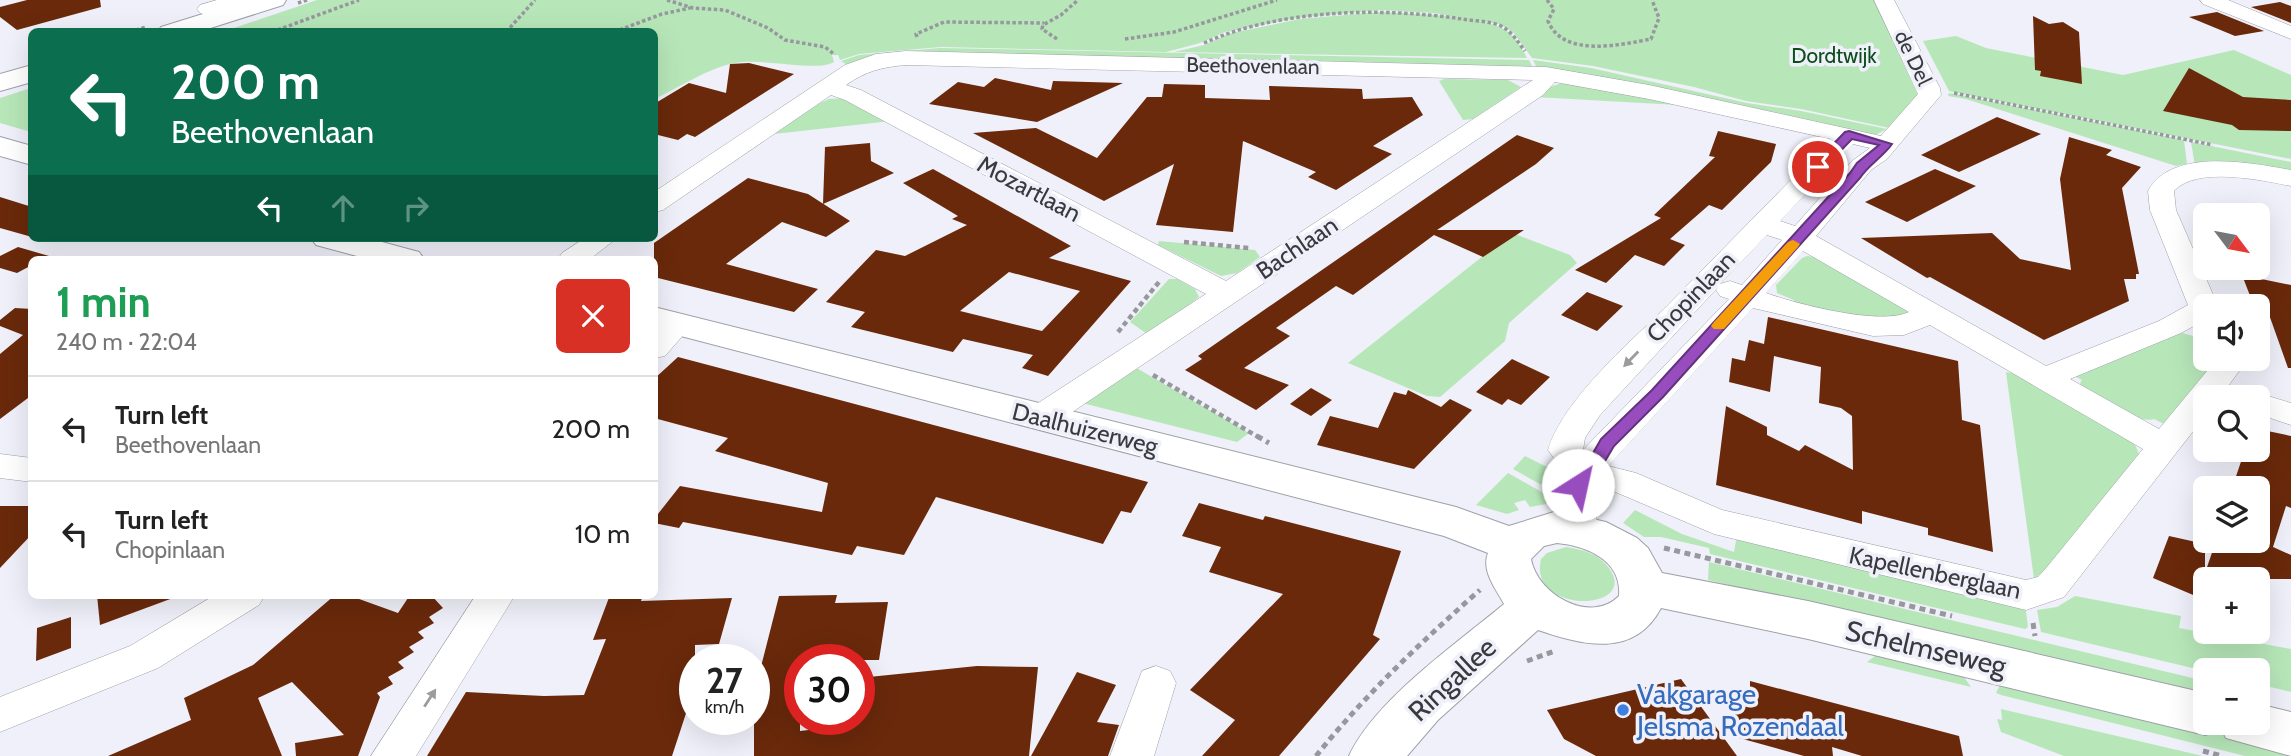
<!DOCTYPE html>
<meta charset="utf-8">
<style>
:root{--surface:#fff;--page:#f6f6f6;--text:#222;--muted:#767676;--line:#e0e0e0}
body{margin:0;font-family:Cabin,sans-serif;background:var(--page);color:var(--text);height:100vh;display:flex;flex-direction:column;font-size:26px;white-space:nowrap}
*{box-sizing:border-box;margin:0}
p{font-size:23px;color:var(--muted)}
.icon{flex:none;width:38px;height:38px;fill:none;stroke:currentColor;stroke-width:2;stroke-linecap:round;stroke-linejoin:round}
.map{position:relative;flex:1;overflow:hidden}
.panel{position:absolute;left:28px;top:256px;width:630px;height:343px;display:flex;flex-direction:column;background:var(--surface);border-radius:10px;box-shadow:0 7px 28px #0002}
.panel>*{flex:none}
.guide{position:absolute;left:28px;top:28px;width:630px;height:214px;border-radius:10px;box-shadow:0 7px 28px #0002;background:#0b6e4f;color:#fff;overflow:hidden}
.needle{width:46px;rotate:122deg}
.fabs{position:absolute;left:2193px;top:203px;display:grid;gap:14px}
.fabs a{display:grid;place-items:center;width:77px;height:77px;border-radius:10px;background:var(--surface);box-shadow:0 7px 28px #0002;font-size:35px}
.speed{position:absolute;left:679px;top:644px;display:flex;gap:14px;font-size:35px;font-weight:700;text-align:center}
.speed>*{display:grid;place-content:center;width:91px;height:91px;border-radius:50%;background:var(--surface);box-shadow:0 7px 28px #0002;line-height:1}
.speed small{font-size:18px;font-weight:400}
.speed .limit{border:10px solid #d22;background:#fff;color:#111}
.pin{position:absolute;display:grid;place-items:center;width:60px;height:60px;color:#fff;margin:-30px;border:4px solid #fff;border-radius:50%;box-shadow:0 2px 7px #0007}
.me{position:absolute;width:77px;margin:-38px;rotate:35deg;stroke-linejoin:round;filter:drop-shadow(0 0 5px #0008)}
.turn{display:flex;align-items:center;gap:24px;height:147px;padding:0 28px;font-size:32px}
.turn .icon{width:91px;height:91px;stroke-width:2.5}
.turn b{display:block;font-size:49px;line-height:60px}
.lanes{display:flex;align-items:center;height:66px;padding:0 28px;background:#0003;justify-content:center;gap:35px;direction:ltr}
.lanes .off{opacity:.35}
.round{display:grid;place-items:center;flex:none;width:74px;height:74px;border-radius:10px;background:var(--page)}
.head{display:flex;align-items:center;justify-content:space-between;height:119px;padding:0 28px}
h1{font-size:42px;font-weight:700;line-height:52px;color:#1e9e55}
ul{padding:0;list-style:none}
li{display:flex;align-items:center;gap:21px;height:105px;padding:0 28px;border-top:2px solid var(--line)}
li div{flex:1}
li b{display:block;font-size:26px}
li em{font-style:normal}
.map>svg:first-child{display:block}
</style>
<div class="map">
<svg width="2291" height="756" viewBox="0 0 2291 756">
<rect width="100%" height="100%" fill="#eff0f9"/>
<g fill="#b7e7b9">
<path d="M317 0H1877L1920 93 1889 128 1801 109 1746 101 1694 87 1593 66 1532 58 1513 32 1499 24 1433 13 1380 10 1296 18 1225 32 1200 43 1166 52 941 47 859 54 840 60 838 55H832L834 62C816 73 759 56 730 64 706 70 677 88 655 99L654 32H222Z"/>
<path d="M1380 12C1411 14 1485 14 1508 32 1516 38 1523 50 1527 58L1174 52 1204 45 1228 34 1299 19Z"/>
<path d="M1956 36 1986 48 2123 75 2234 50 2291 75V159L1949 91 1923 41Z"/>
<path d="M940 48 1529 60 1534 70 936 55 847 65 841 61 859 55Z"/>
<path d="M1533 60 1591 68 1747 103 1801 111 1887 129 1875 135 1538 70Z"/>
<path d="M1444 79 1508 80 1521 87 1473 119 1463 120 1439 81Z"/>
<path d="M1565 82 1678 105 1535 97 1550 87Z"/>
<path d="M31 88V132L0 123V98Z"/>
<path d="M1949 93 2184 140 2187 164 2176 166 1966 99 1948 96Z"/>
<path d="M846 98 891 121 774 134 820 103 829 99Z"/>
<path d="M2191 142 2291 162V174L2195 166Z"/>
<path d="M1512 233 1570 255 1577 263 1509 323 1505 341 1440 397 1427 396 1348 363Z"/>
<path d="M1159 241 1255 250 1260 257 1237 273 1221 276 1158 245Z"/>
<path d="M1807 256 1815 257 1907 310V313L1881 322 1795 303 1794 300 1777 293 1776 285 1802 258Z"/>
<path d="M1169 279H1177L1195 289 1199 297 1150 336 1130 322Z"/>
<path d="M2182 333 2205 339V359H2218L2164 424 2154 419C2136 425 2100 398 2083 388L2080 383 2082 380 2074 376Z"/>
<path d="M1133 366 1249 433 1237 442 1082 403Z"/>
<path d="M2006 372 2017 374 2133 440 2139 454 2047 569 2034 579Z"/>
<path d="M1525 456 1555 471 1558 473 1557 485 1547 483V488L1513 469Z"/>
<path d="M1508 473 1547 495 1546 504 1530 507 1525 500 1514 503 1519 510 1507 514 1476 505Z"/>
<path d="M1635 510 1682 534 1734 552 1737 535 2025 604 2028 627 2025 629 1710 554 1709 548 1661 537H1644L1623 523Z"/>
<path d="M1566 547C1582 549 1599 554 1609 568 1641 612 1527 615 1541 559L1547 553Z"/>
<path d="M1709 562 2205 681V699L1708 580Z"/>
<path d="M2075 596 2181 616 2179 628 2291 649V692L2258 684V670L2205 671 2041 632 2037 610 2057 607Z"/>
<path d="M1883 650 1957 667 1971 687 1867 662Z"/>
<path d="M2003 678 2291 747V756H2245L2001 695 1996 693Z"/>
<path d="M2001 709 2203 756H2064L2001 732 1997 719 2002 720Z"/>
</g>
<g fill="#6a290b" fill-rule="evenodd">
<path d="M27 0H100L101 7 17 30 0 17V7Z"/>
<path d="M2280 2 2291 6V23L2251 7Z"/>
<path d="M2217 12 2264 31 2235 36 2189 17Z"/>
<path d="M2033 16 2049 24 2063 22 2079 32 2082 84 2040 76 2041 71 2035 70Z"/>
<path d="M749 63 794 74 695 137 687 134 678 140 654 134V104L689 83 726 93 730 64Z"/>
<path d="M2189 68 2243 97 2291 100V131L2239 130 2232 125 2163 111Z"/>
<path d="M995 78 1051 90 1053 81 1123 83 1037 122 929 104 958 82 984 87Z"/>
<path d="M1164 84 1205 85V98L1237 99 1270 100 1269 86 1362 89 1363 99 1412 97 1423 115 1373 146 1392 154 1336 190 1308 177 1316 172 1243 141 1233 232 1156 225 1174 164 1104 201 973 133 1036 128 1097 158 1147 97H1162Z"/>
<path d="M1997 117 2041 134 1959 172 1921 155Z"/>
<path d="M1718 131 1776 144 1771 162 1722 210 1709 205 1670 239 1685 245 1664 266 1635 255 1606 283 1575 270 1661 218 1654 215 1715 157 1709 156Z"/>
<path d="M1517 135 1554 148 1536 164 1437 230H1524L1483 257 1434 235 1353 295 1336 286 1276 328 1290 336 1244 368 1289 385 1256 410 1185 370 1202 359 1198 356 1254 317Z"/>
<path d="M2069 137 2112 150 2106 155 2141 167 2122 188 2139 274H2136V279H2124L2129 301 2044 340 1930 277 1927 278 1861 238 1992 233 2020 259 2071 270 2060 179Z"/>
<path d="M870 143 871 161 894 173 823 204 825 147Z"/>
<path d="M933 169 1071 246 1049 258 1131 281 1048 376 1022 368 1033 355 963 339 953 352 851 327 865 312 826 302 876 250 905 256 967 225 952 219 958 216 903 183ZM1009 272 1043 281 1080 291 1042 331 960 311Z"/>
<path d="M1935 169 1976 186 1907 222 1865 202Z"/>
<path d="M748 178 808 194 850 221 826 237 782 222 726 264 818 289 794 312 654 277V243Z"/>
<path d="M0 197 32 207V237L0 228Z"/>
<path d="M18 247 49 256 32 259V265L17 273 0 268V256Z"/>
<path d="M2242 275 2291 285V368H2288L2266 306H2254Z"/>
<path d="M1587 292 1623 306 1597 331 1561 315Z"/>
<path d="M15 308 32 309V395L0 419V354L23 335 0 326V320Z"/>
<path d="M1768 317 1958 361 1962 420 1980 425 1993 552 1928 535V528L1862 511V524L1716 485 1726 406 1767 427V435L1799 451 1805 445 1853 470 1852 416 1841 408 1819 403 1821 367 1774 356 1770 392 1729 382 1732 358 1745 361 1749 340 1764 344Z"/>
<path d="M678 357 836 399 1148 482 1131 513 1121 511 1103 544 936 497 904 555 857 546 852 555 683 522 679 528 654 523V519L680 486 822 512 828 483 715 451 728 438 654 418V379Z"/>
<path d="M1512 359 1550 377 1521 405 1508 399 1502 405 1476 392Z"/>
<path d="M1311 388 1332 400 1311 416 1290 404Z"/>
<path d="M1408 390 1441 407 1450 399 1472 410 1414 469 1317 445 1330 416 1378 428 1394 392 1406 395Z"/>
<path d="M2258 429 2291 436V508L2286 506 2273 547 2291 555V579H2205V600L2153 578 2169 536 2205 544V573L2216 541H2258V488H2232L2245 450H2258Z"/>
<path d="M1199 503 1263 520 1265 516 1401 551 1373 635 1380 639 1279 756H1202L1235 720 1190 690 1283 594 1209 572 1221 547 1182 536Z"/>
<path d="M0 506H32V534L0 568Z"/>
<path d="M97 595H173V598L100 625Z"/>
<path d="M335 595H348L398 613 410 595H431L443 608 429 617 434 623 418 632 424 638 409 647 414 652 398 662 404 668 388 677 393 684 377 693 380 697 358 756H296L295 743 344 735 292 682 258 698 282 756H108L191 720 184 698 253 665Z"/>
<path d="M610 595H643L641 601 732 598 719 644 695 645V686L672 756H427L466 692 544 696 584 695 606 639 593 640Z"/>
<path d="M837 595 835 603 888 602 879 660H800V731L859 724V678L977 666 1038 667 1029 756H754V694L779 596Z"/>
<path d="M71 617V648L36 661 37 628Z"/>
<path d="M1077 672 1116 685 1097 722 1119 725 1108 756H1031Z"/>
<path d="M1681 679 1737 756H1596L1564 739 1547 710Z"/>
<path d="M1750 681 1959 736 1963 756H1862L1832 747 1833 756H1804L1732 736V699L1750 704Z"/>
</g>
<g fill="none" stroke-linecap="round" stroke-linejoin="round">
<defs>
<g id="minor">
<path d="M217 0H249L246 4 207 15 200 13 197 9 200 5Z"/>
<path d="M1874 0H1894L1940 88 1941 95 1887 159 1871 170 1816 236 2046 366 2159 321 2188 305 2150 210 2148 191C2172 147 2251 163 2291 170V186C2261 180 2196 166 2174 191L2176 210 2218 306H2205V320L2181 333 2070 379 2159 429 2217 359H2248L2220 397H2205V416L2064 597 2026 610 1714 534 1613 491 1595 487 1597 529 1592 538 1579 542 1566 538C1556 521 1559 492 1564 472L1548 450C1563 400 1628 344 1666 307 1721 251 1776 195 1831 139L1649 99 1555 82 1543 95 1053 425 1041 428 1029 425 1025 417 1029 409 1206 294 845 100 831 95 663 210 654 212V192L845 65 876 54 906 51 1546 67 1649 85 1881 136 1918 94ZM906 65 1533 80 1226 281 861 90 846 85C866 71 882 67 906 65ZM1853 144 1870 148 1852 161 1795 226 1780 221ZM1767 235 1782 240 1742 285 1730 281 1720 284ZM1803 251 1909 312C1880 326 1797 304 1766 293ZM1719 286 1716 290 1720 296 1729 299 1583 450 1585 438 1600 415ZM1753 308 1873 336 1904 335 1930 325 2143 449 2047 567 2038 577 2026 580 1722 510 1636 473 1608 466Z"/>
<path d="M2200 0H2228L2291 26V39L2203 4Z"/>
<path d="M585 238H617L590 259H558L562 253Z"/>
<path d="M678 315 689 318 693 324 665 356 654 358V331L667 318Z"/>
<path d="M2258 393 2291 403V425L2258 414V397H2246Z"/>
<path d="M0 454 32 458V482L0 478Z"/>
<path d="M215 595H265L259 605 158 668 0 732V697L130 646Z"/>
<path d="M476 595H515L416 756H371Z"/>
<path d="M1156 666 1170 671 1176 683 1154 756H1110L1142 671Z"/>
</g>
<g id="secondary">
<path d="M248 0H286L283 5 198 32H158L161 27Z"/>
<path d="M32 65V82L0 91V74Z"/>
<path d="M0 137 32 146V165L0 156Z"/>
<path d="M311 238H367L419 252 424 259H368L316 245Z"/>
<path d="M654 307 1456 507 1509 526 1557 511 1606 522 1637 538 1648 548 1662 573 1808 601 2205 693V723H2258V704L2291 712V756L2226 738 2222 730 2205 735 1808 639 1661 608C1634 659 1582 645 1538 630L1438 720 1407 756H1349C1375 700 1456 644 1504 604 1496 589 1481 571 1488 553L1444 536 654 329ZM1557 543C1587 546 1622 560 1619 596 1590 625 1537 594 1531 559L1544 546Z"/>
</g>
</defs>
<use href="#minor" stroke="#9ea0a8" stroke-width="1"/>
<use href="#secondary" stroke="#9ea0a8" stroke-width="2"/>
<g stroke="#97989e" stroke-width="3.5" stroke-dasharray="3.5 2.5" stroke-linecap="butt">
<path d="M667 0 693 8 725 10 768 28 785 40 825 47 835 55"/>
<path d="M1547 0 1554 9 1548 21C1563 58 1620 45 1651 39L1659 18 1652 0"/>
<path d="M298 3 307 0"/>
<path d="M130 32 146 27"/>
<path d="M272 32 359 0"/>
<path d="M506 32 535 0"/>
<path d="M614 32 662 14 690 8"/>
<path d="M917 37 916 34 944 22 1044 23"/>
<path d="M1057 39 1042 29 1043 25 1061 15 1078 0"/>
<path d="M1125 39 1174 32 1277 0"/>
<path d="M1204 43C1280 9 1381 7 1462 19 1474 21 1488 21 1499 25 1511 30 1517 41 1525 51"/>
<path d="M1954 93 2213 145"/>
</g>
<g stroke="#97989e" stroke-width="4.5" stroke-dasharray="5 3.5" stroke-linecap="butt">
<path d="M1184 242 1249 248"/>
<path d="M1118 332 1159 282"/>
<path d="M1153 375 1260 438"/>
</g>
<g stroke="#97989e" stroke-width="5" stroke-dasharray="6 4.5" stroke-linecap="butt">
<path d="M1257 436 1269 443"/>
<path d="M1664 548 1952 616"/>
<path d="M2033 623 2035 636"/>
<path d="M1527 661 1555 651"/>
<path d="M2203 751 2222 756"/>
<path d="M1316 756C1365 695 1421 642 1480 590"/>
</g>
<use href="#minor" fill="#fff" fill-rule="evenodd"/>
<use href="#secondary" fill="#fff" fill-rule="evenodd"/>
</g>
<defs><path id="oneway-solid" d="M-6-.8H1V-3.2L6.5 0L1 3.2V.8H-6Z" transform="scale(1.75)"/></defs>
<g fill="#9c9c9e">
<use href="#oneway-solid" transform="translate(1631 359) rotate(134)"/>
<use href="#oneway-solid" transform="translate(430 698) rotate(-57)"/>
</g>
<path fill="#984dbf" stroke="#63327c" stroke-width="2" d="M1849 131 1892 144C1883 157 1869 164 1860 178L1663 397 1614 446 1605 461 1590 474 1585 490H1572L1570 485 1575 467 1593 453 1601 439 1652 390 1850 173 1857 163 1879 145 1852 139 1822 170H1813V165L1845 132Z"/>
<path fill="#f59e0b" d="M1793 240 1800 244 1798 247 1724 329H1714L1711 326 1714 322 1788 242Z"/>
<circle fill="#3f7fe0" stroke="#eff0f9" stroke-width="2.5" cx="1623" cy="710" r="7"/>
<g text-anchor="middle" stroke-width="7" stroke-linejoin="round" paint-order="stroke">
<g font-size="21" fill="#0c4e19" stroke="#eff0f9">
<text x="1834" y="63">Dordtwijk</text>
</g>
<g font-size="21" fill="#393a3d" stroke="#eff0f9">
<text transform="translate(1913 58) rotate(64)" y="7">de Del</text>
<text transform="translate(1253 66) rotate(1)" y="7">Beethovenlaan</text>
</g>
<g font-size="24" fill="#393a3d" stroke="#eff0f9">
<text transform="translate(1029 189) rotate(28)" y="8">Mozartlaan</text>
<text transform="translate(1297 248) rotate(-34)" y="8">Bachlaan</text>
<text transform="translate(1691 297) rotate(-46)" y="8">Chopinlaan</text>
<text transform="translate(1085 429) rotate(14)" y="8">Daalhuizerweg</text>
<text transform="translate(1935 573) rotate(12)" y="8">Kapellenberglaan</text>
</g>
<g font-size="28" fill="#393a3d" stroke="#eff0f9">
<text transform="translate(1926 648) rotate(13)" y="10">Schelmseweg</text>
<text transform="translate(1452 679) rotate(-43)" y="10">Ringallee</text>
</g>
<g font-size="28" fill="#366cbe" stroke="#eff0f9" text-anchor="start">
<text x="1637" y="704">Vakgarage<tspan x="1637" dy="32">Jelsma Rozendaal</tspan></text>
</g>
</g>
</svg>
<div class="fabs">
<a><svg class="needle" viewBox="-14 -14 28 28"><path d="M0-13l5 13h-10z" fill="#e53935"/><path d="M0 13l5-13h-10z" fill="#767676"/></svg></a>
<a><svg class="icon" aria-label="sound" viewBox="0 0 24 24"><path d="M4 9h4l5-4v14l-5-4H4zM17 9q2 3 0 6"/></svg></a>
<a><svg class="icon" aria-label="search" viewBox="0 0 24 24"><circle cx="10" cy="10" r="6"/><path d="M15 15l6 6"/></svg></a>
<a><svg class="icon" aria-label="layers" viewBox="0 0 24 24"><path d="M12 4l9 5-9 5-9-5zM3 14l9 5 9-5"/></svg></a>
<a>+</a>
<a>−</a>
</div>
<div class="speed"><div>27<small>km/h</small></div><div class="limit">30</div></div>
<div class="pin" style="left:1818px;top:167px;background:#d93025"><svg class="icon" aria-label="arrive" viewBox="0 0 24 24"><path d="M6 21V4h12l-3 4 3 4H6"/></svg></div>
<svg class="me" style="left:1578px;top:485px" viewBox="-20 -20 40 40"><circle r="19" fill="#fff"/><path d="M0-13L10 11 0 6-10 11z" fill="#984dbf"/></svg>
<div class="guide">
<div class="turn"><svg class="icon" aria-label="left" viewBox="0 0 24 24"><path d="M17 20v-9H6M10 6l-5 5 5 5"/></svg><div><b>200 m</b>Beethovenlaan</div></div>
<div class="lanes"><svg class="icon" aria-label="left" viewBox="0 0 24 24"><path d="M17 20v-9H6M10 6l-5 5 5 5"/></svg><svg class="icon off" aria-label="ahead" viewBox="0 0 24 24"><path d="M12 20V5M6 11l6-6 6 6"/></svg><svg class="icon off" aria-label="right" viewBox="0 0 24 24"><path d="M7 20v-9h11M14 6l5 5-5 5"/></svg></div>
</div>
<section class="panel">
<div class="head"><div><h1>1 min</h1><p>240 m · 22:04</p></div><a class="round" style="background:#d93025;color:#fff"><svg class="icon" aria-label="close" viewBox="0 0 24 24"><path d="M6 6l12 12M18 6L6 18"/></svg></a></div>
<ul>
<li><svg class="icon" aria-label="left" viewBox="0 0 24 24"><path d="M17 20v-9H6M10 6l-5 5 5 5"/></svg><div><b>Turn left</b><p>Beethovenlaan</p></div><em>200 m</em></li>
<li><svg class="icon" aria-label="left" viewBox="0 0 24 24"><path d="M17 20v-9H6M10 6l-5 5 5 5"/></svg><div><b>Turn left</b><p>Chopinlaan</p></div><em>10 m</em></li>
</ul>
</section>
</div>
